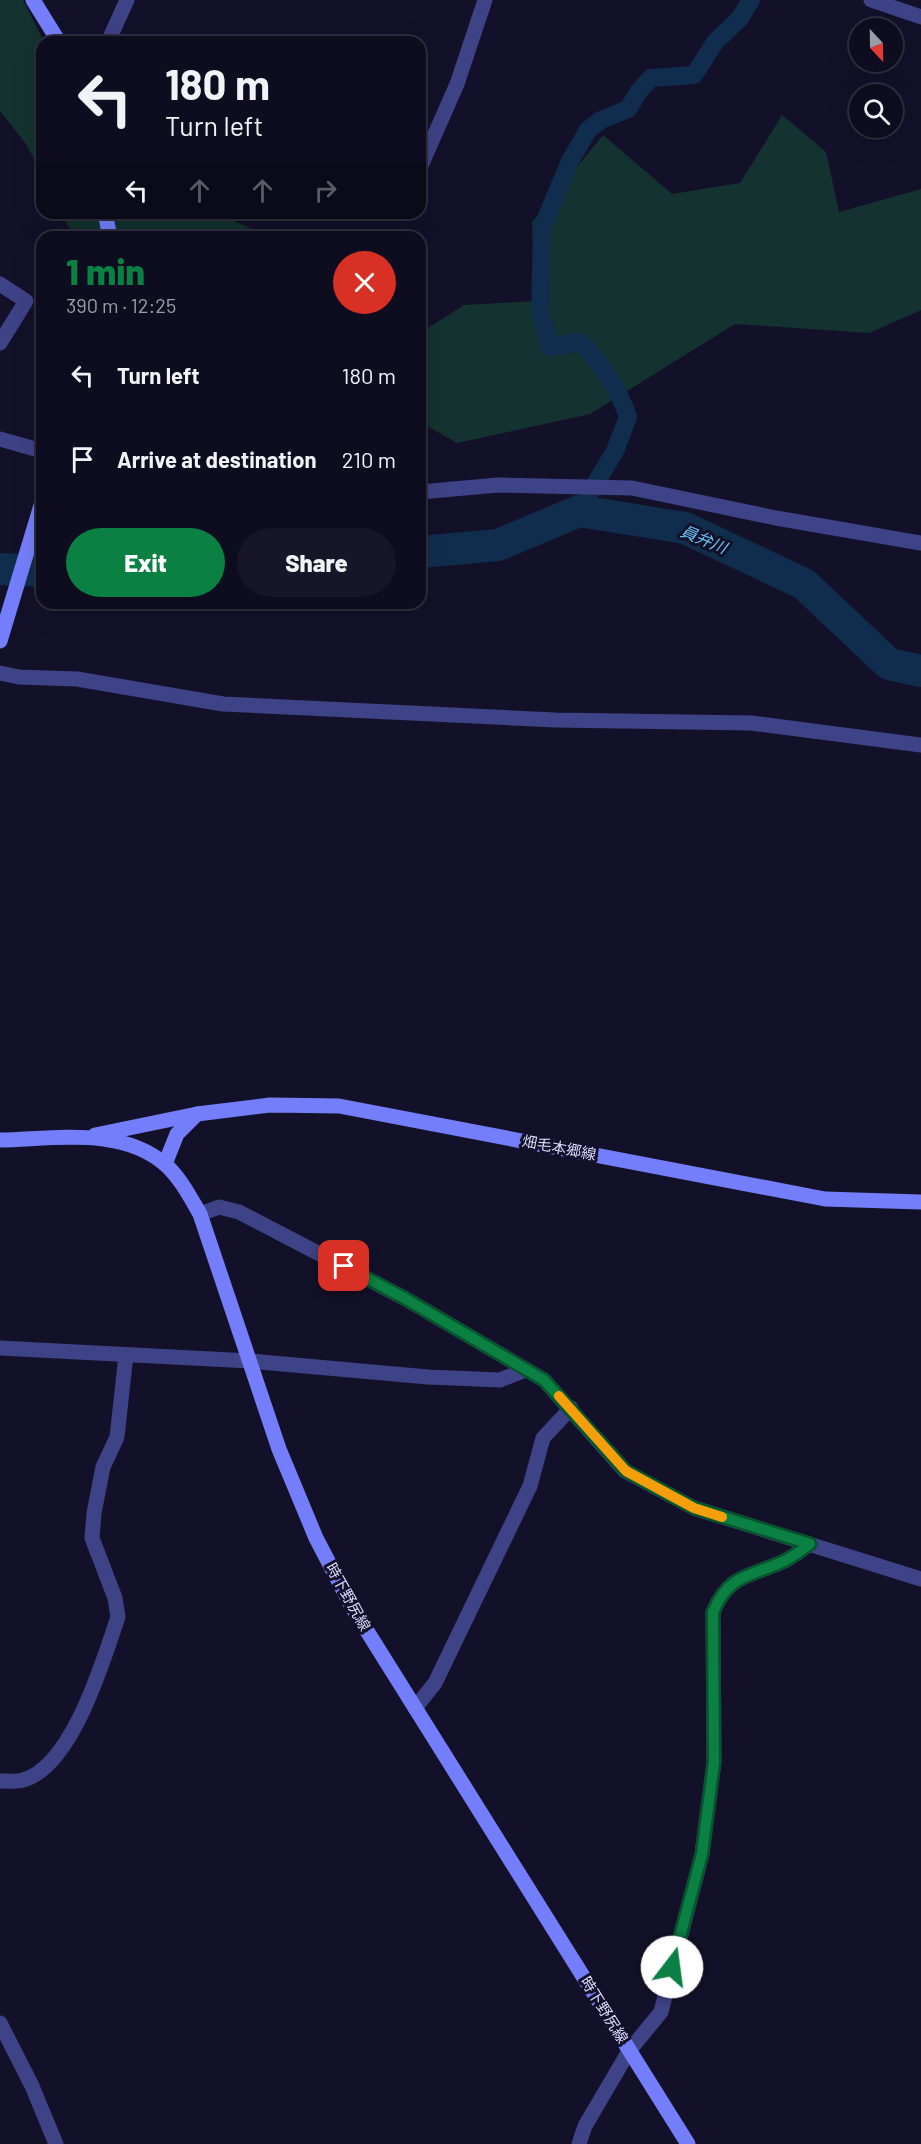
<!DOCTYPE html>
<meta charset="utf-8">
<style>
:root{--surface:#0e0d1f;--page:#171628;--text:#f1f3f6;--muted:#9b9ca4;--line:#2e2d3d;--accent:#0b8043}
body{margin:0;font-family:Barlow,"Noto Sans JP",sans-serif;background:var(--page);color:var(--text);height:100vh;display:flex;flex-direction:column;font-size:22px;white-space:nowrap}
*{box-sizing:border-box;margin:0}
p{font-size:20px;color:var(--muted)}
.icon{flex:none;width:33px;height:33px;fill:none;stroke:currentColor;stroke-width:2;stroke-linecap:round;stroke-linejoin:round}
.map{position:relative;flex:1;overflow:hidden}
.details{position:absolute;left:36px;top:231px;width:390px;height:378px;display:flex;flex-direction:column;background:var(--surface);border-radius:18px;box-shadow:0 6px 24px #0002,0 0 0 2px var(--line)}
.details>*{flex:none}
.banner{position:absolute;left:36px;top:36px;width:390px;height:183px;border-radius:18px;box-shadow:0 6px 24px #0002,0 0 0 2px var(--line);background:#0e0d1f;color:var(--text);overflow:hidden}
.needle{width:39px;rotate:158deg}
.tools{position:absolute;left:849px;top:18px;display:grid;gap:12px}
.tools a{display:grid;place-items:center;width:54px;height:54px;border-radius:50%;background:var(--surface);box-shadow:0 6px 24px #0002,0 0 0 2px var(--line);font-size:30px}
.pin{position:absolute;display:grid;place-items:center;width:51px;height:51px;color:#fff;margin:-26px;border-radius:12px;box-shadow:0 3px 9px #0006}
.me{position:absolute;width:66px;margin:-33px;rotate:15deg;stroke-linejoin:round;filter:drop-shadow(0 0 4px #0008)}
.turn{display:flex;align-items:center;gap:21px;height:126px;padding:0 30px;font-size:27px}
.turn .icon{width:78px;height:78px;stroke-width:2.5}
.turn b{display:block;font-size:42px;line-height:51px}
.lanes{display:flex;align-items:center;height:57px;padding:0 30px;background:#0003;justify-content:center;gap:30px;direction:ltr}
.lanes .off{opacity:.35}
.round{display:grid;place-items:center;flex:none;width:63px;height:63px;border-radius:32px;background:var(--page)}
.headline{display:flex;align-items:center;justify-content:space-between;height:102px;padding:0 30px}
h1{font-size:36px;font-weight:800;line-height:45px;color:var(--accent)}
.button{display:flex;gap:12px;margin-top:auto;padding:12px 30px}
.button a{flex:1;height:69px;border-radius:36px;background:var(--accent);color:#fff;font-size:24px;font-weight:800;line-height:69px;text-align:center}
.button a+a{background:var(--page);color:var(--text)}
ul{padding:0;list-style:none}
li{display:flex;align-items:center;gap:18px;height:84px;padding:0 30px}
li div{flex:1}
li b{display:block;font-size:22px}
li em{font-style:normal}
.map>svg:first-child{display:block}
</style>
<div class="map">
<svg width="921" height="2144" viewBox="0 0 921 2144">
<rect width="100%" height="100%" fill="#131129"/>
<g fill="#14322f">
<path d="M0 0H23L44 42H42V175L26 144 0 111Z"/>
<path d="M782 115 826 152 839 212 921 189V310L869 333 735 324 590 414 457 443 420 422V333L464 305 535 301 532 222 603 135 672 194 740 183Z"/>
<path d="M61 213H216L269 237H74Z"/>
</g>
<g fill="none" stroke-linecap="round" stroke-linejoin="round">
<path stroke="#112d4d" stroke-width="18" d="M579 511 615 451 628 417C619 390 601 362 580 342L550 347 540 312 542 228 570 161 588 130 601 120 628 109 639 91 651 78 694 75 715 42 740 18 751 0"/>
<g stroke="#112d4d" stroke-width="32">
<path d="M420 552 498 545 579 511 685 528 804 584 889 664 921 671"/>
<path d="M0 569 42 571"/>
</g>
<g stroke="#3e4286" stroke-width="15">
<path d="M871 0 921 17"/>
<path d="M108 42 127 0"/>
<path d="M420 168 457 84 485 0"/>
<path d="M0 284 26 301 0 343"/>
<path d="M0 439 42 451"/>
<path d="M420 492 498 485 632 488 776 518 921 543"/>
<path d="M0 673 19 677 77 679 223 704 555 720 751 723 921 745"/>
<path d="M200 1214 219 1207 239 1212 406 1299 544 1380 625 1471 694 1508 921 1579"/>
<path d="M0 1348 250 1361 428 1377 500 1380 525 1370"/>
<path d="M415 1708 435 1683 530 1486 543 1438 571 1408"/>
<path d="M0 1781C7 1781 16 1782 23 1780 72 1767 103 1661 118 1617L115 1598 92 1538 94 1513 103 1467 117 1437 126 1355"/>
<path d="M0 2023 32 2086 56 2144"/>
<path d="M579 2144 585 2126 629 2051 661 2012 702 1854 714 1762 713 1612C729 1574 749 1577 782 1562 792 1558 801 1550 810 1544"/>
</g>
<g stroke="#757efa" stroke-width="15">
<path d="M33 0 59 42"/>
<path d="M105 213 110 237"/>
<path d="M0 641 42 502"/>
<path d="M95 1135 197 1114"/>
<path d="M0 1140C54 1139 121 1126 166 1165 181 1179 190 1197 200 1214L279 1449 316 1538 352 1607 688 2144"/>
<path d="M165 1164 177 1134 197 1114 270 1105 339 1106 825 1199 921 1202"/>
</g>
</g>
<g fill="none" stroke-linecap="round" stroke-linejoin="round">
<defs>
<path id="route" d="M344 1266 406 1299 544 1380 626 1471 694 1508 810 1544C801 1550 792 1558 782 1562 749 1577 729 1574 713 1612L714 1762 702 1854 672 1967"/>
</defs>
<use href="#route" stroke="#07532c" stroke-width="15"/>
<use href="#route" stroke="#0b8043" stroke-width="10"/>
<path stroke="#f59e0b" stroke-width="10" d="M559 1396 626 1471 694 1508 722 1517"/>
</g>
<g text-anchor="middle" stroke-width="6" stroke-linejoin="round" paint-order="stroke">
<g font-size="15" fill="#dbdafe" stroke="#131129">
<text transform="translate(559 1148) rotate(11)" y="5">畑毛本郷線</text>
<text transform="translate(348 1597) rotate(61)" y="5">時下野尻線</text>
<text transform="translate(604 2010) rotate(58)" y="5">時下野尻線</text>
</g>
<g font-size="16" font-style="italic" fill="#6cc6fa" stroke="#131129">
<text transform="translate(704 539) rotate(23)" y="6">員弁川</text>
</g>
</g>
</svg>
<div class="tools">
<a><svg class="needle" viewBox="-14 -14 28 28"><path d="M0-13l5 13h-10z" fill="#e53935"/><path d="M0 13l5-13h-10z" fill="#9b9ca4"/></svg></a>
<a><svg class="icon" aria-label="search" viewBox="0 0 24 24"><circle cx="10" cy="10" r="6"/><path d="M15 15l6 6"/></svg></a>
</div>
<div class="pin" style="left:344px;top:1266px;background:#d93025"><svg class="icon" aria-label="arrive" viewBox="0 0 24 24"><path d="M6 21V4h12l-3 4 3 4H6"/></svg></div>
<svg class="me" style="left:672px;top:1967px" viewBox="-20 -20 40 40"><circle r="19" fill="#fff"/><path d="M0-13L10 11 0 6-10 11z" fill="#0b8043"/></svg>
<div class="banner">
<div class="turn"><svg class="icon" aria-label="left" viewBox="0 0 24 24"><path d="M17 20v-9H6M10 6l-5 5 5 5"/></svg><div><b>180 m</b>Turn left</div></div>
<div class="lanes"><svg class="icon" aria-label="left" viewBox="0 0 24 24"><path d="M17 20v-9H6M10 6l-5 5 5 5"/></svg><svg class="icon off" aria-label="ahead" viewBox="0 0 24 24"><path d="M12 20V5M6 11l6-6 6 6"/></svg><svg class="icon off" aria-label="ahead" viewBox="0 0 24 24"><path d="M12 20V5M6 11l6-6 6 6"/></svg><svg class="icon off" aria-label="right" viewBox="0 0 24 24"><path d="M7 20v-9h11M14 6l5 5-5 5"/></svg></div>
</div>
<section class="details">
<div class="headline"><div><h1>1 min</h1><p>390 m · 12:25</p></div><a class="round" style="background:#d93025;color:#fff"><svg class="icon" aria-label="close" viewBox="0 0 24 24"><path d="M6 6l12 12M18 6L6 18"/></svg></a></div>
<ul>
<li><svg class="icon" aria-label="left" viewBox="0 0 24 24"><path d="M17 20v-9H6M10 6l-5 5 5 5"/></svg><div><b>Turn left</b></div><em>180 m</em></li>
<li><svg class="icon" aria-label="arrive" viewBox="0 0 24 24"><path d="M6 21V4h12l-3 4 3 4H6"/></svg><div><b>Arrive at destination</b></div><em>210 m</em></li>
</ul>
<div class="button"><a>Exit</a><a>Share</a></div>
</section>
</div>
